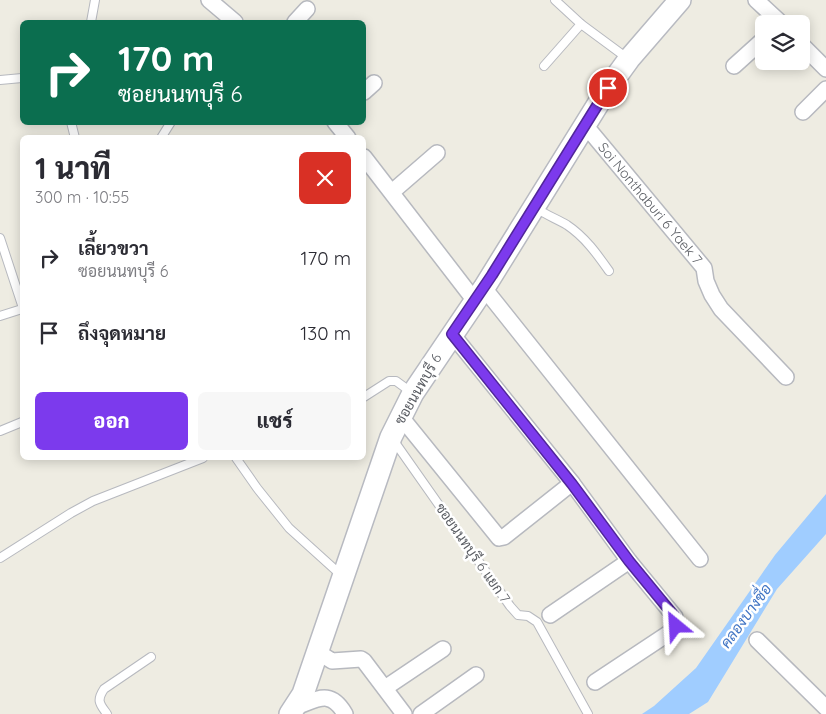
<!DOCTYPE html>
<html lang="th">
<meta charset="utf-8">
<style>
:root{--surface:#fff;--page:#f7f7f7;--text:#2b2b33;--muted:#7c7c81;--accent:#7c3aed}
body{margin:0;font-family:Quicksand,Sarabun,sans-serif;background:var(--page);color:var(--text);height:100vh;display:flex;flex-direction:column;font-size:19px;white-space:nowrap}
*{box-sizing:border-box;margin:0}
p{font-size:16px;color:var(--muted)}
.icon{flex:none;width:28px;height:28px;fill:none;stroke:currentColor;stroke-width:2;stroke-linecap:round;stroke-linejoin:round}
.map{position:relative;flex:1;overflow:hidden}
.details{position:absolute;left:20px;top:135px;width:346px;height:325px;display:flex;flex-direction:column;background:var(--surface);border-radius:8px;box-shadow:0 2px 12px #0003}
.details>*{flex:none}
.hud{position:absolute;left:20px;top:20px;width:346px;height:105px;border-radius:8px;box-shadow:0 2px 12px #0003;background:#0b6e4f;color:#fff;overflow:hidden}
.controls{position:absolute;left:755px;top:15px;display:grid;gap:10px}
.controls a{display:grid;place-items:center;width:55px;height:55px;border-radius:8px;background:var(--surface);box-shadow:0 2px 12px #0003;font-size:25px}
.pin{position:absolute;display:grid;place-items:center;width:42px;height:42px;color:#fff;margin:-21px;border:2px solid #fff;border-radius:50%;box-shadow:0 1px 5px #0007}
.me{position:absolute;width:55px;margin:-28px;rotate:333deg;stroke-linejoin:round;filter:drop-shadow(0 0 4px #0008)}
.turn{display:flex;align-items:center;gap:18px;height:105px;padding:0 15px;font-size:22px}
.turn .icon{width:65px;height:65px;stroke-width:2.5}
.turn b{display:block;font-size:35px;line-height:42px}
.round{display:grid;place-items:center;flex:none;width:52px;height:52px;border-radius:8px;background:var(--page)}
.summary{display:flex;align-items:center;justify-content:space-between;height:85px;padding:0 15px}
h1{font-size:30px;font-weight:800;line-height:38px}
.primary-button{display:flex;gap:10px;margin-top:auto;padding:10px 15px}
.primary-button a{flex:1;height:58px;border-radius:8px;background:var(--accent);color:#fff;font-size:20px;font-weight:800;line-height:58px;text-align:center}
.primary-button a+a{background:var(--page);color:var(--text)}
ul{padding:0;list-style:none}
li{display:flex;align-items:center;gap:15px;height:75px;padding:0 15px}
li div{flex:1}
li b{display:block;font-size:19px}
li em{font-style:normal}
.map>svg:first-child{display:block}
</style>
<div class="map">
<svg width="826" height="714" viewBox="0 0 826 714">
<rect width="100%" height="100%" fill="#eeece2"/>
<path fill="#a0cdff" d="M826 494V534L777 589 708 702 689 714H642L654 706 696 668 775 555Z"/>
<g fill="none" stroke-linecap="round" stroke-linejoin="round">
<defs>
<g id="lane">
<path d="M555 0 581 24 627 58"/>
<path d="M91 22 95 0"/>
<path d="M544 66 581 24"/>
<path d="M0 80 22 78"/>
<path d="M71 122 75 138"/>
<path d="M161 138 171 122"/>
<path d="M536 208C546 215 557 219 567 225 585 237 597 254 609 271"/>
<path d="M0 238 22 305"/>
<path d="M0 316 22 309"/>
<path d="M364 397 389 381H396L411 392"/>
<path d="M0 431 22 422"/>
<path d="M394 441 510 606 518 615 528 616 537 622 588 714"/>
<path d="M236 458 257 488 289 528 341 575"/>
<path d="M0 558 71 513 93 501 203 458"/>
<path d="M107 714C100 704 96 701 104 689L151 657"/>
</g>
<g id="street">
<path d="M209 0 235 22"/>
<path d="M756 0 782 24"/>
<path d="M295 22 307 9"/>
<path d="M801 44 826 69"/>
<path d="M734 66 764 39"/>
<path d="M364 92 374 83"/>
<path d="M803 112 826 89"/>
<path d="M335 122 348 138"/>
<path id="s1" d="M585 125 704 268 706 281 712 295 721 309 786 377"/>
<path d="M364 157 475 301"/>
<path d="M392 192 437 153"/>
<path d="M484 288 700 559"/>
<path d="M452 334 572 483 629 561 675 617 676 626 669 633 595 682"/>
<path d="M401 417 499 538 504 537 572 483"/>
<path d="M550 615 629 561"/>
<path d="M757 640 826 708"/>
<path d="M318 652 332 661 361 659 364 661 404 714"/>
<path d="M385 688 443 649"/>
<path d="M295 707C317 700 330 688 345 714"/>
<path d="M421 714 476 675"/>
</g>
<path id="secondary" d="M290 714 303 694 391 437 413 393 484 288 608 88 629 59 680 0"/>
</defs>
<use href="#lane" stroke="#b7b9bf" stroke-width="10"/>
<use href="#street" stroke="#b7b9bf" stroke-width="18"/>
<use href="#secondary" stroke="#b8bac1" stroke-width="24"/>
<use href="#lane" stroke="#fff" stroke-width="8"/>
<use href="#street" stroke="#fff" stroke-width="15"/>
<use href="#secondary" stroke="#fff" stroke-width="21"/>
</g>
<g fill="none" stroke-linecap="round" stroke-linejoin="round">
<defs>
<path id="route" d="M608 88 492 275 452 334 572 484 629 561 675 617 676 626"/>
</defs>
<use href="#route" stroke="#51269a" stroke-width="12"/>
<use href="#route" stroke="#7c3aed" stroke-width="9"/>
</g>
<g text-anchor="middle" stroke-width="5" stroke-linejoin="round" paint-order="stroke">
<g font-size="14" fill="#5a5d63" stroke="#fff">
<text dy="5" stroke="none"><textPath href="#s1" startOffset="102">Soi Nonthaburi 6 Yaek 7</textPath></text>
<text transform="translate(418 389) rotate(-60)" y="5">ซอยนนทบุรี 6</text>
<text transform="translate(473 553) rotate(55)" y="5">ซอยนนทบุรี 6 แยก 7</text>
</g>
<g font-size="15" font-style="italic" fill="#4175c4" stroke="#fff">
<text transform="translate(746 616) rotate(-54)" y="5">คลองบางซื่อ</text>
</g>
</g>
</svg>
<div class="controls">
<a><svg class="icon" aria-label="layers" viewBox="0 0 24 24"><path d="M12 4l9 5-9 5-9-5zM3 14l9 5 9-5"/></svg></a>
</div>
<div class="pin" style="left:608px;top:88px;background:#d93025"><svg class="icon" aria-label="arrive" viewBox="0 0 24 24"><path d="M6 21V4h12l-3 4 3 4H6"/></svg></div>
<svg class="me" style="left:676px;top:626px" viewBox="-20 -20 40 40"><path d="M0-17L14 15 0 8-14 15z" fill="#7c3aed" stroke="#fff" stroke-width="4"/></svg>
<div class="hud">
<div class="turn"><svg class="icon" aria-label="right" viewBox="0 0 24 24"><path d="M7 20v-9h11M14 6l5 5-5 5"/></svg><div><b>170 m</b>ซอยนนทบุรี 6</div></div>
</div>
<section class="details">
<div class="summary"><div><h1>1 นาที</h1><p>300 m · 10:55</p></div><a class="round" style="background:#d93025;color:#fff"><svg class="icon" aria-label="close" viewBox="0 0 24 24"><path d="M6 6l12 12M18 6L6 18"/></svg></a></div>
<ul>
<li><svg class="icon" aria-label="right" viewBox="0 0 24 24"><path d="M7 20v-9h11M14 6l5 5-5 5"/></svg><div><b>เลี้ยวขวา</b><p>ซอยนนทบุรี 6</p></div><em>170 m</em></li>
<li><svg class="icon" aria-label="arrive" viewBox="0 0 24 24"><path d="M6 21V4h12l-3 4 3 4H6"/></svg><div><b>ถึงจุดหมาย</b></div><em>130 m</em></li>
</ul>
<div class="primary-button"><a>ออก</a><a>แชร์</a></div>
</section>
</div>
